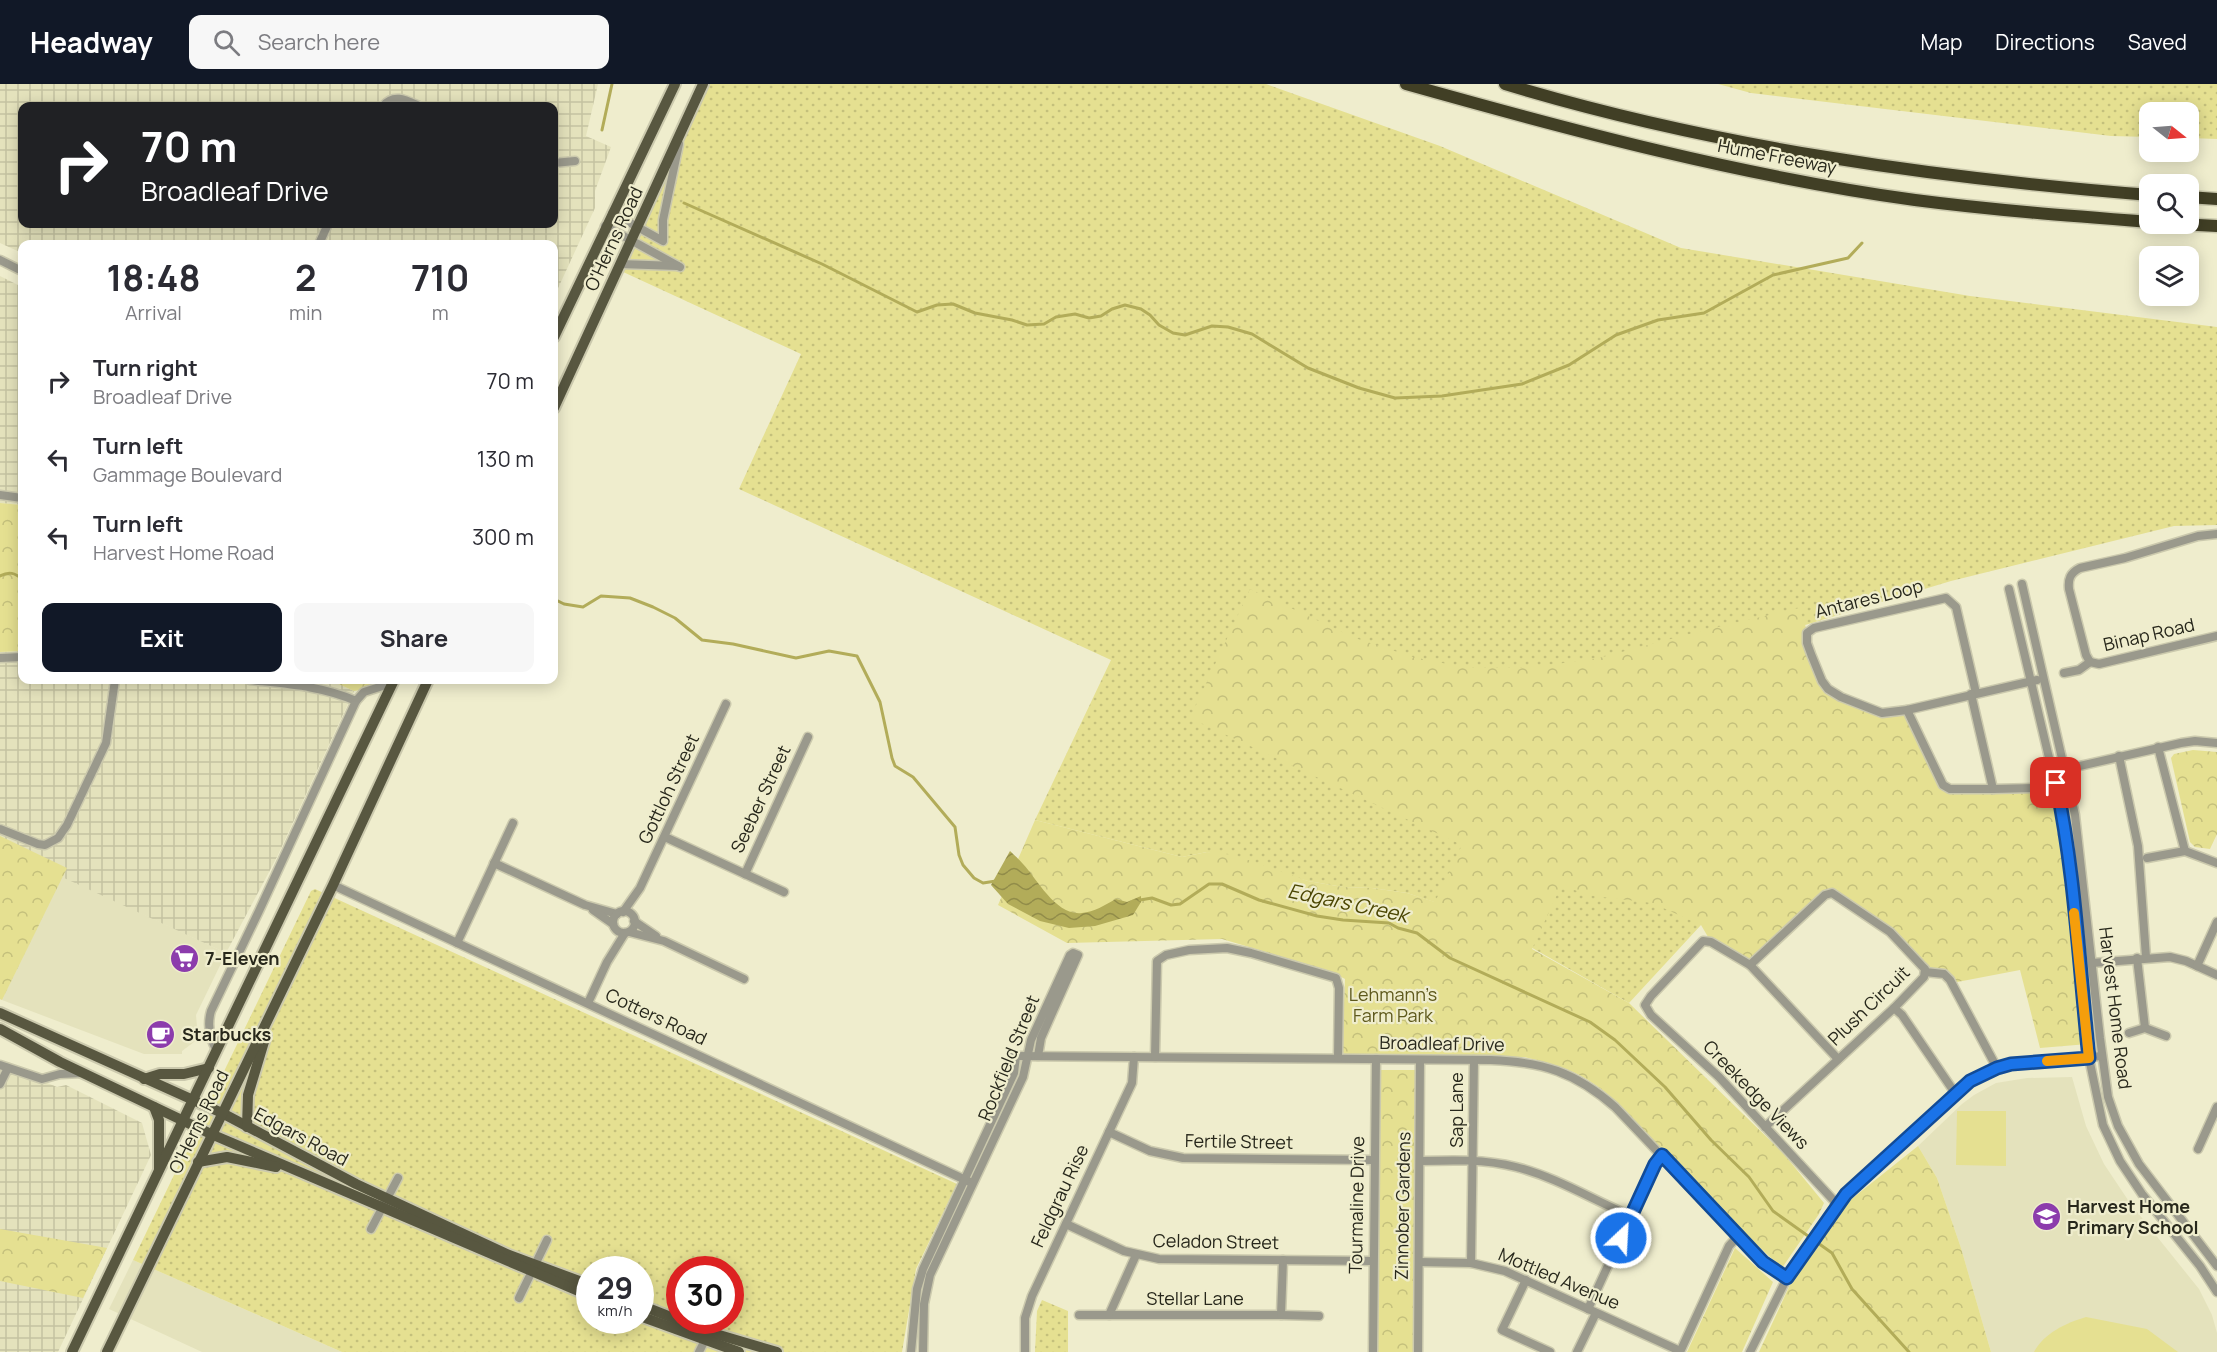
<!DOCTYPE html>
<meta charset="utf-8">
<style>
:root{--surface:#fff;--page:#f7f7f7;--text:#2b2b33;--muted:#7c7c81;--accent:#111827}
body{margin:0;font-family:Manrope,sans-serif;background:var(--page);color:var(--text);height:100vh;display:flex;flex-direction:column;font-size:22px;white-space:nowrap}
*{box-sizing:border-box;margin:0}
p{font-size:20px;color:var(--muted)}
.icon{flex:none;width:33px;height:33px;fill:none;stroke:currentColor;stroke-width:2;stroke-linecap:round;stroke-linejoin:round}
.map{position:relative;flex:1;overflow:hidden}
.details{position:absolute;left:18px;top:156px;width:540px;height:444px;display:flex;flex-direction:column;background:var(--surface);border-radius:12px;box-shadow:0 3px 15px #0003}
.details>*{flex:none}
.hud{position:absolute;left:18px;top:18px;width:540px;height:126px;border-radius:12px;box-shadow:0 3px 15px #0003;background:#202124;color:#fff;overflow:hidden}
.needle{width:39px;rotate:107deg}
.tools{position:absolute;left:2139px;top:18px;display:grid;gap:12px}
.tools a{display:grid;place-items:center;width:60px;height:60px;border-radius:12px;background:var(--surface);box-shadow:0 3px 15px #0003;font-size:30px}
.speed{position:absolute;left:576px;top:1172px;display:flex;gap:12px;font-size:30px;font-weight:700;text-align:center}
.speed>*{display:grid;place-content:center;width:78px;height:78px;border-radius:50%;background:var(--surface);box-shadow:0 3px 15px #0003;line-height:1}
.speed small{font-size:15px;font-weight:400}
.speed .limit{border:9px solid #d22;background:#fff;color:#111}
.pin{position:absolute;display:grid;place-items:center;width:51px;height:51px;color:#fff;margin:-26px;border-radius:12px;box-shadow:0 3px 9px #0006}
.me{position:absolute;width:66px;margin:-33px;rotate:25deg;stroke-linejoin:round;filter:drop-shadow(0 0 4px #0008)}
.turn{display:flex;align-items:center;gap:21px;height:126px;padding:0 24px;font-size:27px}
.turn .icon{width:78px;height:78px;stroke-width:2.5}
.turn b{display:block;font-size:42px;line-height:51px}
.eta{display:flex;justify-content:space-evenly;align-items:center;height:102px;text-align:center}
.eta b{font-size:36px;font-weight:700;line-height:42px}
.primary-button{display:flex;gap:12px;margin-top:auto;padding:12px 24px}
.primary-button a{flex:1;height:69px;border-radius:12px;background:var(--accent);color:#fff;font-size:24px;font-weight:700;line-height:69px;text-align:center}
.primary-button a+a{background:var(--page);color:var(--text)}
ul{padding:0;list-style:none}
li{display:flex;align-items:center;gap:18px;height:78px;padding:0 24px}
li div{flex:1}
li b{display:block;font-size:22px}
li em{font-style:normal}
header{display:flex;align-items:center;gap:36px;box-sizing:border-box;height:84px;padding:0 30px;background:var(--accent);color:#fff}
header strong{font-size:28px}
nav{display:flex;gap:33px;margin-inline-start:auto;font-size:21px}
.search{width:420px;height:54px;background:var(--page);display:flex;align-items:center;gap:15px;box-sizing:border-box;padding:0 21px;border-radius:12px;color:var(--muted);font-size:22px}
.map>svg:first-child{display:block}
</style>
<header>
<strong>Headway</strong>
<div class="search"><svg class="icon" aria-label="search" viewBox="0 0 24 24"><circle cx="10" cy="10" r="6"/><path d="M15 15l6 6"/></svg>Search here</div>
<nav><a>Map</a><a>Directions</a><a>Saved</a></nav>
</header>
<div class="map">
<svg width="2217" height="1268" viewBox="0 0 2217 1268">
<defs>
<pattern id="industrial-grid" width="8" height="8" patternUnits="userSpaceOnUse" patternTransform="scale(1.5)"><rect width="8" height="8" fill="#e4e2bc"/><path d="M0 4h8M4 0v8" fill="none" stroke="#c4c2a1"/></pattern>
<pattern id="grass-dots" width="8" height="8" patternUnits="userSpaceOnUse" patternTransform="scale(1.5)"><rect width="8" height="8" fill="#e5e091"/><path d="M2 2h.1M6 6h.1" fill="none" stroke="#c4c07c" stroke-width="1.8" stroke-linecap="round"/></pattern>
<pattern id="park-crowns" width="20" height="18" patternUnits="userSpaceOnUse" patternTransform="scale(1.5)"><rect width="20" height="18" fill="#e5e091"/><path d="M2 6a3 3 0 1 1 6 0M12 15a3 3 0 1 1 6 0" fill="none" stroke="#c4c07c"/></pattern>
<pattern id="water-waves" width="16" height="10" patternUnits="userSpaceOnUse" patternTransform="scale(1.5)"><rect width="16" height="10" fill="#b2ac59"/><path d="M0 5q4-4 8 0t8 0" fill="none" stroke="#918c49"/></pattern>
</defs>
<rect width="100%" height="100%" fill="#efedcd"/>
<g fill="#e4e2bc">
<path d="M62 792 226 869 196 931 198 955 182 967V970H144L2 916Z"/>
<path d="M2072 993 2086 1042 2104 1080 2130 1119 2199 1205 2212 1231 2217 1249V1268H1991L1961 1164 1937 1094 1918 1062 1962 1020 1974 1011 1996 999 2027 994Z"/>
<path d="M133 1176 342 1268H202L109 1225Z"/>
</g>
<g fill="url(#industrial-grid)" fill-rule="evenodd">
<path d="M0 0H598L586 52 611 63 595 107V124L554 213V160H22V169L0 159ZM22 22H554V140H22Z"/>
<path d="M0 192 22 203V421L0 419Z"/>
<path d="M22 567V596H305L336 599 354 607 277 773 226 869 62 793 2 916 0 915V568Z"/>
<path d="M0 979 57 1003 66 1001 142 1039 151 1071 58 1268H0Z"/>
</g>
<g fill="url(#grass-dots)" fill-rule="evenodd">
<path d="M710 0H1266L1440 62 1681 164 1970 212 2217 243V441L2174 442 1951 497 1782 548 1827 793 1701 841 1629 919 1476 832 1407 809 1372 804 1343 803 1308 797 1207 768 1182 773 1035 736 1111 576 739 405 801 270 621 187Z"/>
<path d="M1718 0H2217V55L2189 54 2188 28H2150L2149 53 2111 52 1751 9Z"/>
<path d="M315 805 957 1100 916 1185 902 1268H342L133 1176 311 807ZM590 1185H640V1236H590ZM680 1185H730V1236H680Z"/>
<path d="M1042 1216 1068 1227V1268H1035L1037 1227Z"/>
</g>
<g fill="url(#park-crowns)">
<path d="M0 419 22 421V567L0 568Z"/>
<path d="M1250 505 1355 554 1413 573 1467 584H1524L1595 575 1705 546 1799 524 1828 605 1874 627 1907 626 1943 701 2039 704 2056 699 2088 960 2040 964 2020 886 1952 899 1950 896 1925 888 1898 856 1833 809 1750 881 1711 858 1701 841 1652 819 1594 812 1561 802 1532 865 1629 919 1783 1069 1824 1119 1819 1130 1782 1184C1744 1149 1706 1113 1670 1076 1645 1049 1621 1016 1588 996 1569 984 1547 978 1524 973L1346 972 1342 967 1345 895 1330 887 1222 855 1067 859 998 821 1035 736 1182 773 1207 768 1234 771 1308 797 1343 803 1372 804 1407 809 1435 818 1462 761 1190 634Z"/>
<path d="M305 596H375L372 604 354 607 336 599Z"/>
<path d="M2193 666 2217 668V750L2210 765 2195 763 2190 758 2171 674 2174 670Z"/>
<path d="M0 752 67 784 2 916 0 915Z"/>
<path d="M1379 986H1415L1413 1268H1377Z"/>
<path d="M1918 1062 1937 1094 1961 1164 1991 1268H1759L1795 1190 1839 1125Z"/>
<path d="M0 1145 107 1164 83 1214 0 1197Z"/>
<path d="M1735 1164 1773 1198 1742 1268H1687Z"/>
</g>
<g fill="#e5e091">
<path d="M1957 1027H2006V1082L1956 1081Z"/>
<path d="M2086 1233 2147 1245 2178 1268H2034C2044 1249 2066 1239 2086 1233Z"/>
</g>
<path fill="url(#water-waves)" d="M1010 767C1014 771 1019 775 1023 780 1038 796 1056 832 1082 829 1094 828 1105 821 1116 815L1127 818 1141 812V818L1133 831 1095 842 1069 844 1040 837 1008 820 991 801Z"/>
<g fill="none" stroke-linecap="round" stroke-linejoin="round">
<g stroke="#b2ac59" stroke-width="3">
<path d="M602 46 612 0"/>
<path d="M684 119 822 180 917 228 937 221 953 220 975 229 1012 236 1027 241 1044 240 1056 233 1075 230 1089 234 1101 232 1112 225 1125 221 1141 225 1150 231 1159 241 1173 249 1185 251 1212 242 1228 243 1252 250 1308 284 1359 304 1395 314 1442 312 1522 300 1569 281 1616 251 1658 236 1704 229 1773 191 1848 174 1862 159"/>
<path d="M0 492C9 487 15 489 22 495"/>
<path d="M554 515 564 520 583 523 601 512 630 514 653 523 675 534 702 556 733 560 796 574 829 567 857 572 880 618 892 674 895 682 913 693 955 743 959 771 963 781 974 794 983 799 996 797"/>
<path d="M1140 816 1152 814 1171 821 1180 820 1209 800H1222L1259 816 1317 832 1343 836 1389 839 1398 844 1417 849 1450 874 1590 938 1615 956 1665 1003 1711 1056 1749 1093 1773 1127 1832 1169 1852 1205 1909 1268"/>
</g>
<defs>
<g id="minor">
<path d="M383 22C394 9 406 16 419 22"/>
<path d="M554 79 575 77"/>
<path d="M612 129 663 157V136L679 60"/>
<path d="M605 142 680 183"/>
<path d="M319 160 328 140"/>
<path d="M0 176 22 187"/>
<path d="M620 180 677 182"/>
<path d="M0 411 22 414"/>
<path d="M2022 500 2075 731 2100 954 2108 1013 2118 1042 2139 1080 2217 1182"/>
<path d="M2009 505 2064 737 2089 974 2103 1041 2120 1077 2142 1110 2200 1182 2217 1208"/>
<path d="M0 574 22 573"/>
<path d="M2090 578 2086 571 2069 505C2068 495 2070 489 2080 484L2125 474 2198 452 2217 450"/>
<path d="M2090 578 2099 580 2217 552"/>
<path d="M2064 589 2079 586 2090 578"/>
<path d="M250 596C287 600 322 602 356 617L364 608 392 599"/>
<path d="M1976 609 1956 523 1946 514 1814 544 1807 549V559L1811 570 1822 597 1828 605 1841 613 1882 629 1907 626 2037 596"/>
<path d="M1907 626 1943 701 1950 705H1993L1971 610"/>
<path d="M2158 663 2185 767"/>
<path d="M2119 672 2138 762 2146 873"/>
<path d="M2062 686 2181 659 2195 657 2217 659"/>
<path d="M1993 705 2039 704"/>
<path d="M0 745 38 760 45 761 58 754 67 741 106 659 115 596"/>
<path d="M665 753 784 808"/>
<path d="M2147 774 2185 767 2217 779"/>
<path d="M494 779 585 821 617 830"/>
<path d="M745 790 808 653"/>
<path d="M333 801 972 1099"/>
<path d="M593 826 613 840"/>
<circle cx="624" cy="838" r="11"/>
<path d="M623 828 640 804 726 620"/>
<path d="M634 837 656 852"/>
<path d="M629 848 664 857 744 895"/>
<path d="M457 859 513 739"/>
<path d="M2137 874 2145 944"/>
<path d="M2092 879 2170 873 2186 877 2217 891"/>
<path d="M1750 881 1838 975"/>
<path d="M2197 882 2217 838"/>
<path d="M1925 888 1944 890 1950 896 1997 984"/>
<path d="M588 919 607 878 625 849"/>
<path d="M1894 924 1902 931 1955 1009"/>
<path d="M2129 949 2145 944 2166 952"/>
<path d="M217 967C210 955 207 941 211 927L259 827 356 617"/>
<path d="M1013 972 1491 976C1543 978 1575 988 1615 1023L1763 1178 1787 1194"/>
<path d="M1155 973 1157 877 1166 871 1189 866 1227 864 1251 869 1336 894 1339 904 1338 974"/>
<path d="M0 981 42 995 60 990 83 989"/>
<path d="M0 1000 8 984"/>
<path d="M1765 1043 1894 924 1924 893 1925 885 1922 882 1890 848 1832 809 1825 811 1750 881 1711 858 1703 857 1651 912 1645 921 1651 931 1719 993 1837 1120"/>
<path d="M1109 1048 1150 1067 1183 1074 1374 1076"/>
<path d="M2198 1065 2217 1023"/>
<path d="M1420 1077C1452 1076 1485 1075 1516 1083 1556 1093 1593 1116 1631 1132"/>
<path d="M1066 1140 1124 1167 1159 1175 1373 1177"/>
<path d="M371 1145 398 1094"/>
<path d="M1136 1171 1109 1231H1281L1283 1176"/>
<path d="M1419 1178 1471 1179 1505 1187 1680 1267"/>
<path d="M1471 1179 1474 976"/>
<path d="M1526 1196 1502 1246 1550 1268"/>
<path d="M519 1214 547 1156"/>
<path d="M1588 1225 1655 1080 1662 1071"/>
<path d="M1079 1231H1109"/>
<path d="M1281 1231 1319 1232"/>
<path d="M699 1268 715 1236"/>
<path d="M911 1268 917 1205 923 1185 1014 989 1016 972"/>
<path d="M923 1268 924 1220 930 1191 1023 993 1031 956 1070 871 1073 869 1078 871 1041 954 1038 972"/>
<path d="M1025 1268V1234L1032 1212 1132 999 1134 973"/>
<path d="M1373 1268 1376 975"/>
<path d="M1418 1268 1420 976"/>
<path d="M1577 1268 1596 1229"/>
<path d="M1680 1268 1729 1162 1738 1152"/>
<path d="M1750 1268 1787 1194 1837 1120 1856 1100 1955 1009 1983 990 2011 980 2102 972"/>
</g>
<g id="major">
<path d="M554 253 675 0"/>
<path d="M554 324 703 0"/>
<path d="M0 929 222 1029 356 1100 509 1171 590 1201"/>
<path d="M0 945 60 978 211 1050 590 1212"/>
<path d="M144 995 160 990H184L209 984"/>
<path d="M154 1023 159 1036V1085"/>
<path d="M247 1043 248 1011 266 951"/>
<path d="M198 1078 227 1073 276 1083"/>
<path d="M640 1221 709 1248 777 1268"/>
<path d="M640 1232 739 1268"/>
<path d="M72 1268 394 596"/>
<path d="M107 1268 333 801 428 596"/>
</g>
<g id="highway">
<path d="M1406 0C1573 47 1742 92 1915 116 1992 126 2071 132 2150 138"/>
<path d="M1505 0C1714 63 1933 94 2150 111"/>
<path d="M2188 113 2217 115"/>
<path d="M2179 140 2217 142"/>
</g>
</defs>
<use href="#minor" stroke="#cbc9ad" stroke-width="11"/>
<use href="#major" stroke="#cbc9ad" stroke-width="14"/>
<use href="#highway" stroke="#cbc9ad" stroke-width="15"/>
<use href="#minor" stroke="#9a998c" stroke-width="8"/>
<use href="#major" stroke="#585740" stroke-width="10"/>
<use href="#highway" stroke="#413f25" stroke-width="12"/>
</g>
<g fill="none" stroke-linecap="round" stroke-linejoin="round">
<defs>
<path id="route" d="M1621 1154 1655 1080 1662 1071 1763 1178 1787 1194 1846 1110 1970 997 1997 984 2011 980 2089 974C2079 882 2075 789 2056 699"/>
</defs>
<use href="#route" stroke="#114b97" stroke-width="15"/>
<use href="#route" stroke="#1a73e8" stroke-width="10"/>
<path stroke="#f59e0b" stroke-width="10" d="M2047 977 2089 974 2074 829"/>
</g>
<defs>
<symbol id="supermarket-disc" viewBox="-11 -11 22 22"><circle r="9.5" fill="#8c3cac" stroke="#efedcd"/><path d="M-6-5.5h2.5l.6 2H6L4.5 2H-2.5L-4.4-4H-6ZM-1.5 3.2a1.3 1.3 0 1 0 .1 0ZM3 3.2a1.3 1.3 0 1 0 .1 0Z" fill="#fff"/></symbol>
<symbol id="cafe-disc" viewBox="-11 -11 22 22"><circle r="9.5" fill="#8c3cac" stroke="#efedcd"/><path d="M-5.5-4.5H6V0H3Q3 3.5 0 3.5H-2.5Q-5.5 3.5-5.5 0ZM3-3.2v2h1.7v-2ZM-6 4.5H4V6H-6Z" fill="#fff"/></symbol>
<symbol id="school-disc" viewBox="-11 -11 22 22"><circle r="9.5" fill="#8c3cac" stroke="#efedcd"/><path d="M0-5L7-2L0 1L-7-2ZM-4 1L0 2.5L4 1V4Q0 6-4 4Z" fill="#fff"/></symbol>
</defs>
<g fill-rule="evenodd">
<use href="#supermarket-disc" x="168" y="858" width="33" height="33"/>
<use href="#cafe-disc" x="144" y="934" width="33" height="33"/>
<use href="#school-disc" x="2030" y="1116" width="33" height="33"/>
</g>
<g text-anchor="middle" stroke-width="4.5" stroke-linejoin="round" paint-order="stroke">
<g font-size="18" fill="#27271b" stroke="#efedcd">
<text transform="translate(1777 73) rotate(11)" y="6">Hume Freeway</text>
<text transform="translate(614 155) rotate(-65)" y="6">O'Herns Road</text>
<text transform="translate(1869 515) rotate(-14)" y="6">Antares Loop</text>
<text transform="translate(2149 551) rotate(-13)" y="6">Binap Road</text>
<text transform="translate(669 705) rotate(-65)" y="6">Gottloh Street</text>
<text transform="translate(761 715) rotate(-65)" y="6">Seeber Street</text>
<text transform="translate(1869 922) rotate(-44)" y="6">Plush Circuit</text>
<text transform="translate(2115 924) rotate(83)" y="6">Harvest Home Road</text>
<text transform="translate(656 933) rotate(25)" y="6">Cotters Road</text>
<text transform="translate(1442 960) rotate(1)" y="6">Broadleaf Drive</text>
<text transform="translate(1009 974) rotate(-68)" y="6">Rockfield Street</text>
<text transform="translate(1756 1011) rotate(46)" y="6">Creekedge Views</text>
<text transform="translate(1457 1026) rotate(-90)" y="6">Sap Lane</text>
<text transform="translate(199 1038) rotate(-64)" y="6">O'Herns Road</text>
<text transform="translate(301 1053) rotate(28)" y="6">Edgars Road</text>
<text transform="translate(1239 1058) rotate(1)" y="6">Fertile Street</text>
<text transform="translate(1060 1112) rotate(-65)" y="6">Feldgrau Rise</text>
<text transform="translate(1357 1121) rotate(-89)" y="6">Tourmaline Drive</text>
<text transform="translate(1403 1122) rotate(-89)" y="6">Zinnober Gardens</text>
<text transform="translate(1216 1158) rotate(1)" y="6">Celadon Street</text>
<text transform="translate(1559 1195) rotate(23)" y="6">Mottled Avenue</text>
<text x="1195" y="1221">Stellar Lane</text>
</g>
<g font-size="18" font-weight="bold" fill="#27271b" stroke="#efedcd" text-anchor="start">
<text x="205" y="881">7-Eleven</text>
<text x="182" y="957">Starbucks</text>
<text x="2067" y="1129">Harvest Home<tspan x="2067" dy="21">Primary School</tspan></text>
</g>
<g font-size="18" fill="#5e591c" stroke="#efedcd">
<text x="1393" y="917">Lehmann’s<tspan x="1393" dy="21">Farm Park</tspan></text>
</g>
<g font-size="20" font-style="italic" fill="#4b4602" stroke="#efedcd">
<text transform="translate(1348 819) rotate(12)" y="7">Edgars Creek</text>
</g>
</g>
</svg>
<div class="tools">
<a><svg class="needle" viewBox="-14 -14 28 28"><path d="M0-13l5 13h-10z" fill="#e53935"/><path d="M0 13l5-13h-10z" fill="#7c7c81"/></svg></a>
<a><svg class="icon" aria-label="search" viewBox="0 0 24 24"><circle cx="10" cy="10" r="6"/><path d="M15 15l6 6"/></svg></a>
<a><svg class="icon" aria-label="layers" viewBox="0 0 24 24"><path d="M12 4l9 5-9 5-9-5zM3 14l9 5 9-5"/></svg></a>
</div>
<div class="speed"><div>29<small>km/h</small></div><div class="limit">30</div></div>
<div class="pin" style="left:2056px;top:699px;background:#d93025"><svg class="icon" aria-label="arrive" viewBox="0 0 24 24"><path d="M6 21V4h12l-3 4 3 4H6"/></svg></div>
<svg class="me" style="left:1621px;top:1154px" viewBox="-20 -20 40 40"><circle r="17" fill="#1a73e8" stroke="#fff" stroke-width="3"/><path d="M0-11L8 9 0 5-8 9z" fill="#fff"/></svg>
<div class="hud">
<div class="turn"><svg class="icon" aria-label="right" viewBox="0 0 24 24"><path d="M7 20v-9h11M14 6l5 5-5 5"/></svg><div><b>70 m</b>Broadleaf Drive</div></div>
</div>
<section class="details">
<div class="eta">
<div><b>18:48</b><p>Arrival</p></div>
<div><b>2</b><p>min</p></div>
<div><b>710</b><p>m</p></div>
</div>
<ul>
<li><svg class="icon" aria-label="right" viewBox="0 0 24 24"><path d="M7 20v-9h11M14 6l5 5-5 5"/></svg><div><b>Turn right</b><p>Broadleaf Drive</p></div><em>70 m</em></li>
<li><svg class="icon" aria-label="left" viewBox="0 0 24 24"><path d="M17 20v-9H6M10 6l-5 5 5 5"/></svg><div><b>Turn left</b><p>Gammage Boulevard</p></div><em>130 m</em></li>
<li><svg class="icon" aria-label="left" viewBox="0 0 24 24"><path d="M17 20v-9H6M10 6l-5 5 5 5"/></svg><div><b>Turn left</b><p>Harvest Home Road</p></div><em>300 m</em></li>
</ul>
<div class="primary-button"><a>Exit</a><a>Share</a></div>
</section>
</div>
